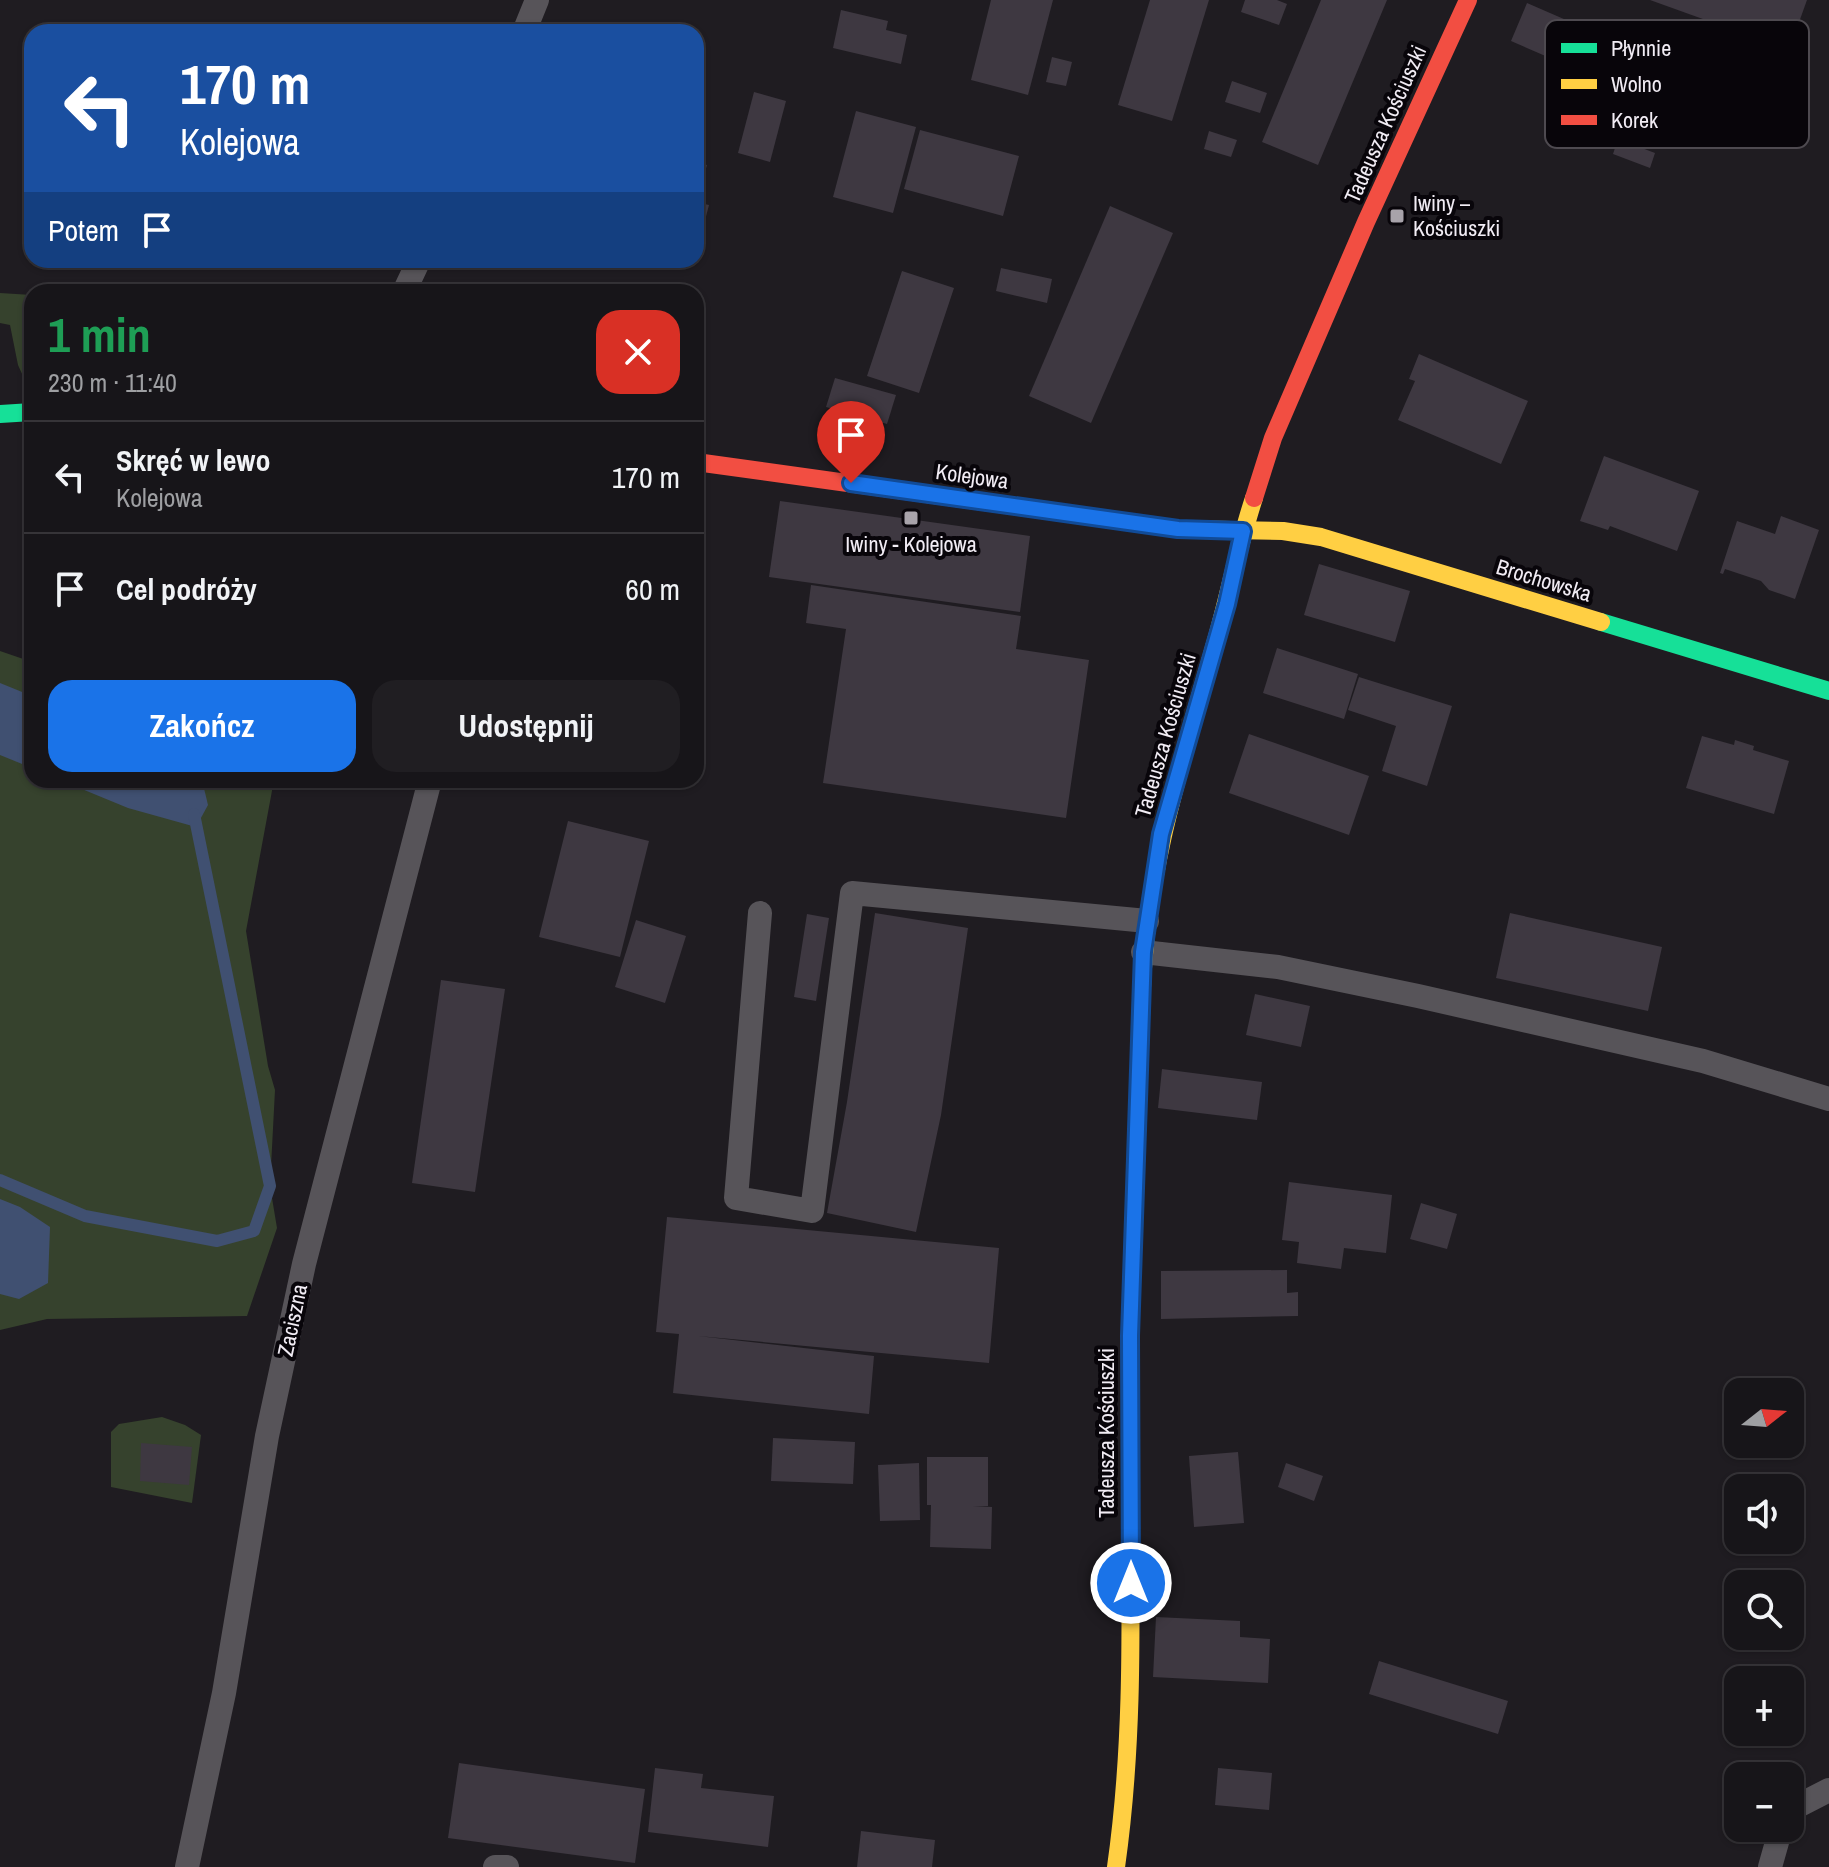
<!DOCTYPE html>
<html lang="pl">
<meta charset="utf-8">
<style>
:root{--surface:#171519;--page:#201e22;--text:#f1f3f6;--muted:#9e9fa2;--line:#363438;--accent:#1a73e8}
body{margin:0;font-family:"Archivo Narrow",sans-serif;background:var(--page);color:var(--text);height:100vh;display:flex;flex-direction:column;font-size:30px;white-space:nowrap}
*{box-sizing:border-box;margin:0}
p{font-size:26px;color:var(--muted)}
.icon{flex:none;width:44px;height:44px;fill:none;stroke:currentColor;stroke-width:2;stroke-linecap:round;stroke-linejoin:round}
.map{position:relative;flex:1;overflow:hidden}
.panel{position:absolute;left:24px;top:284px;width:680px;height:504px;display:flex;flex-direction:column;background:var(--surface);border-radius:24px;box-shadow:0 2px 6px #0004,0 0 0 2px var(--line)}
.panel>*{flex:none}
.top-card{position:absolute;left:24px;top:24px;width:680px;height:244px;border-radius:24px;box-shadow:0 2px 6px #0004,0 0 0 2px var(--line);background:#1a4fa0;color:#fff;overflow:hidden}
.needle{width:52px;rotate:73deg}
.buttons{position:absolute;left:1724px;top:1378px;display:grid;gap:16px}
.buttons a{display:grid;place-items:center;width:80px;height:80px;border-radius:16px;background:var(--surface);box-shadow:0 2px 6px #0004,0 0 0 2px var(--line);font-size:40px}
.pin{position:absolute;display:grid;place-items:center;width:68px;height:68px;color:#fff;margin:-82px -34px;border-radius:50% 50% 50% 0;rotate:-45deg;box-shadow:0 0 8px #0007}
.pin .icon{rotate:45deg}
.me{position:absolute;width:88px;margin:-44px;rotate:0deg;stroke-linejoin:round;filter:drop-shadow(0 0 6px #0008)}
.turn{display:flex;align-items:center;gap:28px;height:168px;padding:0 24px;font-size:36px}
.turn .icon{width:104px;height:104px;stroke-width:2.5}
.turn b{display:block;font-size:56px;line-height:68px}
.then{display:flex;align-items:center;height:76px;padding:0 24px;background:#0003;gap:16px;font-size:30px}
.round{display:grid;place-items:center;flex:none;width:84px;height:84px;border-radius:24px;background:var(--page)}
.head{display:flex;align-items:center;justify-content:space-between;height:136px;padding:0 24px}
h1{font-size:48px;font-weight:800;line-height:60px;color:#1e9e55}
.action{display:flex;gap:16px;margin-top:auto;padding:16px 24px}
.action a{flex:1;height:92px;border-radius:24px;background:var(--accent);color:#fff;font-size:32px;font-weight:800;line-height:92px;text-align:center}
.action a+a{background:var(--page);color:var(--text)}
ul{padding:0;list-style:none}
li{display:flex;align-items:center;gap:24px;height:112px;padding:0 24px;border-top:2px solid var(--line)}
li div{flex:1}
li b{display:block;font-size:30px}
li em{font-style:normal}
.map>svg:first-child{display:block}
</style>
<div class="map">
<svg width="1829" height="1867" viewBox="0 0 1829 1867">
<rect width="100%" height="100%" fill="#1f1c21"/>
<g fill="#36422d">
<path d="M0 293 32 295V387H28L18 365 10 325 0 323Z"/>
<path d="M0 651 32 662V780H274L246 931 268 1066 275 1090 270 1186 277 1228 247 1316 47 1319 0 1330Z"/>
<path d="M162 1417 185 1425 201 1435 192 1503 111 1487V1432L119 1424Z"/>
</g>
<g fill="#405071">
<path d="M0 683 32 696V768L0 755Z"/>
<path d="M60 780H202L208 805 196 827 128 808Z"/>
<path d="M0 1199 20 1207 50 1227 48 1283 19 1299 0 1294Z"/>
</g>
<g fill="none" stroke-linecap="round" stroke-linejoin="round">
<path stroke="#405071" stroke-width="12" d="M0 1180 85 1216 217 1241 254 1231 270 1186 194 814"/>
</g>
<g fill="#3e3841">
<path d="M991 0H1053L1028 95 971 80Z"/>
<path d="M1150 0H1209L1172 121 1118 105Z"/>
<path d="M1245 0H1277L1287 4 1279 25 1241 12Z"/>
<path d="M1321 0H1387L1318 165 1262 142Z"/>
<path d="M1650 0H1807L1789 50Z"/>
<path d="M1527 3 1573 23 1572 27 1588 34 1579 54 1563 47 1557 61 1511 41Z"/>
<path d="M841 10 888 21 886 30 907 35 901 64 833 48Z"/>
<path d="M1052 57 1072 62 1066 86 1046 82Z"/>
<path d="M1232 81 1267 93 1260 113 1225 102Z"/>
<path d="M754 92 786 101 770 162 738 153Z"/>
<path d="M856 111 916 127 893 213 833 197Z"/>
<path d="M920 130 1019 156 1003 216 904 189Z"/>
<path d="M1209 131 1237 140 1231 157 1204 149Z"/>
<path d="M1618 139 1655 153 1650 168 1613 154Z"/>
<path d="M696 162 707 165 700 189 696 188Z"/>
<path d="M696 202 709 205 704 224 696 222Z"/>
<path d="M1110 206 1173 233 1091 423 1029 396Z"/>
<path d="M1001 268 1052 279 1047 303 996 291Z"/>
<path d="M902 271 954 288 919 393 867 376Z"/>
<path d="M1419 354 1528 401 1501 464 1398 420 1415 381 1409 379Z"/>
<path d="M835 378 896 395 887 424 826 407Z"/>
<path d="M835 425 856 428 852 448 831 444Z"/>
<path d="M1604 456 1699 491 1677 551 1610 526 1608 530 1580 521Z"/>
<path d="M780 501 1030 536 1020 612 769 577Z"/>
<path d="M1781 516 1819 530 1795 599 1769 590 1761 581 1725 569 1723 574 1720 573 1737 521 1775 534Z"/>
<path d="M1319 564 1410 591 1395 642 1304 615Z"/>
<path d="M811 585 1021 616 1016 649 1089 660 1066 818 823 783 846 629 806 623Z"/>
<path d="M1277 648 1358 674 1344 719 1263 693Z"/>
<path d="M1359 677 1452 706 1427 786 1382 771 1396 726 1348 710Z"/>
<path d="M1249 734 1369 776 1349 835 1229 793Z"/>
<path d="M1702 736 1734 745 1735 740 1754 746 1753 750 1789 761 1774 814 1686 788Z"/>
<path d="M568 821 649 841 620 957 539 937Z"/>
<path d="M875 913 968 928 941 1115 916 1232 827 1213 847 1102Z"/>
<path d="M1510 913 1662 947 1648 1011 1496 978Z"/>
<path d="M807 914 829 918 816 1001 794 997Z"/>
<path d="M636 920 686 936 665 1003 615 987Z"/>
<path d="M441 980 505 989 475 1192 412 1183Z"/>
<path d="M1255 994 1310 1006 1301 1047 1246 1035Z"/>
<path d="M1162 1069 1262 1082 1257 1120 1158 1108Z"/>
<path d="M1289 1182 1392 1195 1386 1253 1344 1248 1341 1269 1297 1263 1299 1242 1282 1240Z"/>
<path d="M1421 1203 1457 1214 1447 1249 1410 1239Z"/>
<path d="M667 1217 999 1248 989 1363 698 1336 874 1356 869 1414 673 1393 679 1334 656 1332Z"/>
<path d="M1287 1270V1293L1298 1292V1316L1161 1319V1271Z"/>
<path d="M773 1438 855 1442 853 1484 771 1481Z"/>
<path d="M141 1443 192 1447 189 1485 140 1481Z"/>
<path d="M1238 1452 1244 1523 1194 1527 1189 1456Z"/>
<path d="M927 1457H988V1506H973L992 1507 991 1549 930 1547 931 1505H927Z"/>
<path d="M919 1463 920 1520 880 1521 878 1465Z"/>
<path d="M1286 1463 1323 1476 1314 1501 1278 1487Z"/>
<path d="M1156 1617 1240 1621V1637L1270 1639 1268 1683 1153 1677Z"/>
<path d="M1379 1661 1508 1701 1498 1734 1369 1694Z"/>
<path d="M459 1763 645 1789 635 1863 448 1838Z"/>
<path d="M655 1768 703 1774 701 1788 774 1796 768 1847 648 1832Z"/>
<path d="M1218 1768 1272 1773 1269 1810 1215 1805Z"/>
<path d="M861 1831 935 1840 932 1867H857Z"/>
</g>
<g fill="none" stroke-linecap="round" stroke-linejoin="round">
<g stroke="#575459" stroke-width="24">
<path d="M524 32 537 0"/>
<path d="M404 292 419 260"/>
<path d="M760 913 736 1198 812 1211 852 893 1147 921"/>
<path d="M1143 952 1278 967 1418 996 1703 1061 1829 1099"/>
<path d="M1790 1810 1829 1790"/>
<path d="M187 1867 224 1693 267 1436 304 1264 430 780"/>
<path d="M495 1867H507"/>
<path d="M1770 1867 1781 1828"/>
</g>
<g stroke="#16e098" stroke-width="18">
<path d="M0 414 32 412"/>
<path d="M1601 622 1829 691"/>
<path d="M1130 1510V1336L1142 988"/>
</g>
<g stroke="#ffcf43" stroke-width="18">
<path d="M1106 519 1178 529 1283 531 1321 537 1601 622"/>
<path d="M1142 988C1146 869 1183 758 1215 644 1229 596 1238 546 1254 498"/>
<path d="M1116 1867C1133 1748 1131 1630 1130 1510"/>
</g>
<g stroke="#f24e42" stroke-width="18">
<path d="M696 462 1106 519"/>
<path d="M1254 498 1273 438 1366 222 1468 0"/>
</g>
</g>
<g fill="none" stroke-linecap="round" stroke-linejoin="round">
<defs>
<path id="route" d="M851 483 1178 529 1243 531 1227 604 1161 834 1143 952 1130 1336 1131 1583"/>
</defs>
<use href="#route" stroke="#114b97" stroke-width="20"/>
<use href="#route" stroke="#1a73e8" stroke-width="14"/>
</g>
<g fill="#a8a3aa" stroke="#08050a" stroke-width="3">
<rect x="1389" y="208" width="16" height="16" rx="4"/>
<rect x="903" y="510" width="16" height="16" rx="4"/>
</g>
<g text-anchor="middle" stroke-width="8" stroke-linejoin="round" paint-order="stroke">
<g font-size="22" fill="#f1ecf4" stroke="#08050a">
<text transform="translate(1385 124) rotate(-66)" y="8">Tadeusza Kościuszki</text>
<text transform="translate(972 476) rotate(8)" y="8">Kolejowa</text>
<text transform="translate(1544 580) rotate(17)" y="8">Brochowska</text>
<text transform="translate(1165 735) rotate(-74)" y="8">Tadeusza Kościuszki</text>
<text transform="translate(292 1320) rotate(-78)" y="8">Zaciszna</text>
<text transform="translate(1106 1433) rotate(-90)" y="8">Tadeusza Kościuszki</text>
</g>
<g font-size="22" fill="#f1ecf4" stroke="#08050a" text-anchor="start">
<text x="1413" y="211">Iwiny –<tspan x="1413" dy="25">Kościuszki</tspan></text>
<text x="911" y="552" text-anchor="middle">Iwiny - Kolejowa</text>
</g>
</g>
<rect x="1545" y="20" width="264" height="128" rx="12" fill="#08050a" stroke="#4e4a50" stroke-width="2"/>
<rect x="1561" y="43" width="36" height="10" fill="#16e098"/>
<rect x="1561" y="79" width="36" height="10" fill="#ffcf43"/>
<rect x="1561" y="115" width="36" height="10" fill="#f24e42"/>
<g font-size="22" fill="#f1ecf4">
<text x="1611" y="56">Płynnie</text>
<text x="1611" y="92">Wolno</text>
<text x="1611" y="128">Korek</text>
</g>
</svg>
<div class="buttons">
<a><svg class="needle" viewBox="-14 -14 28 28"><path d="M0-13l5 13h-10z" fill="#e53935"/><path d="M0 13l5-13h-10z" fill="#9e9fa2"/></svg></a>
<a><svg class="icon" aria-label="sound" viewBox="0 0 24 24"><path d="M4 9h4l5-4v14l-5-4H4zM17 9q2 3 0 6"/></svg></a>
<a><svg class="icon" aria-label="search" viewBox="0 0 24 24"><circle cx="10" cy="10" r="6"/><path d="M15 15l6 6"/></svg></a>
<a>+</a>
<a>−</a>
</div>
<div class="pin" style="left:851px;top:483px;background:#d93025"><svg class="icon" aria-label="arrive" viewBox="0 0 24 24"><path d="M6 21V4h12l-3 4 3 4H6"/></svg></div>
<svg class="me" style="left:1131px;top:1583px" viewBox="-20 -20 40 40"><circle r="17" fill="#1a73e8" stroke="#fff" stroke-width="3"/><path d="M0-11L8 9 0 5-8 9z" fill="#fff"/></svg>
<div class="top-card">
<div class="turn"><svg class="icon" aria-label="left" viewBox="0 0 24 24"><path d="M17 20v-9H6M10 6l-5 5 5 5"/></svg><div><b>170 m</b>Kolejowa</div></div>
<div class="then">Potem<svg class="icon" aria-label="arrive" viewBox="0 0 24 24"><path d="M6 21V4h12l-3 4 3 4H6"/></svg></div>
</div>
<section class="panel">
<div class="head"><div><h1>1 min</h1><p>230 m · 11:40</p></div><a class="round" style="background:#d93025;color:#fff"><svg class="icon" aria-label="close" viewBox="0 0 24 24"><path d="M6 6l12 12M18 6L6 18"/></svg></a></div>
<ul>
<li><svg class="icon" aria-label="left" viewBox="0 0 24 24"><path d="M17 20v-9H6M10 6l-5 5 5 5"/></svg><div><b>Skręć w lewo</b><p>Kolejowa</p></div><em>170 m</em></li>
<li><svg class="icon" aria-label="arrive" viewBox="0 0 24 24"><path d="M6 21V4h12l-3 4 3 4H6"/></svg><div><b>Cel podróży</b></div><em>60 m</em></li>
</ul>
<div class="action"><a>Zakończ</a><a>Udostępnij</a></div>
</section>
</div>
